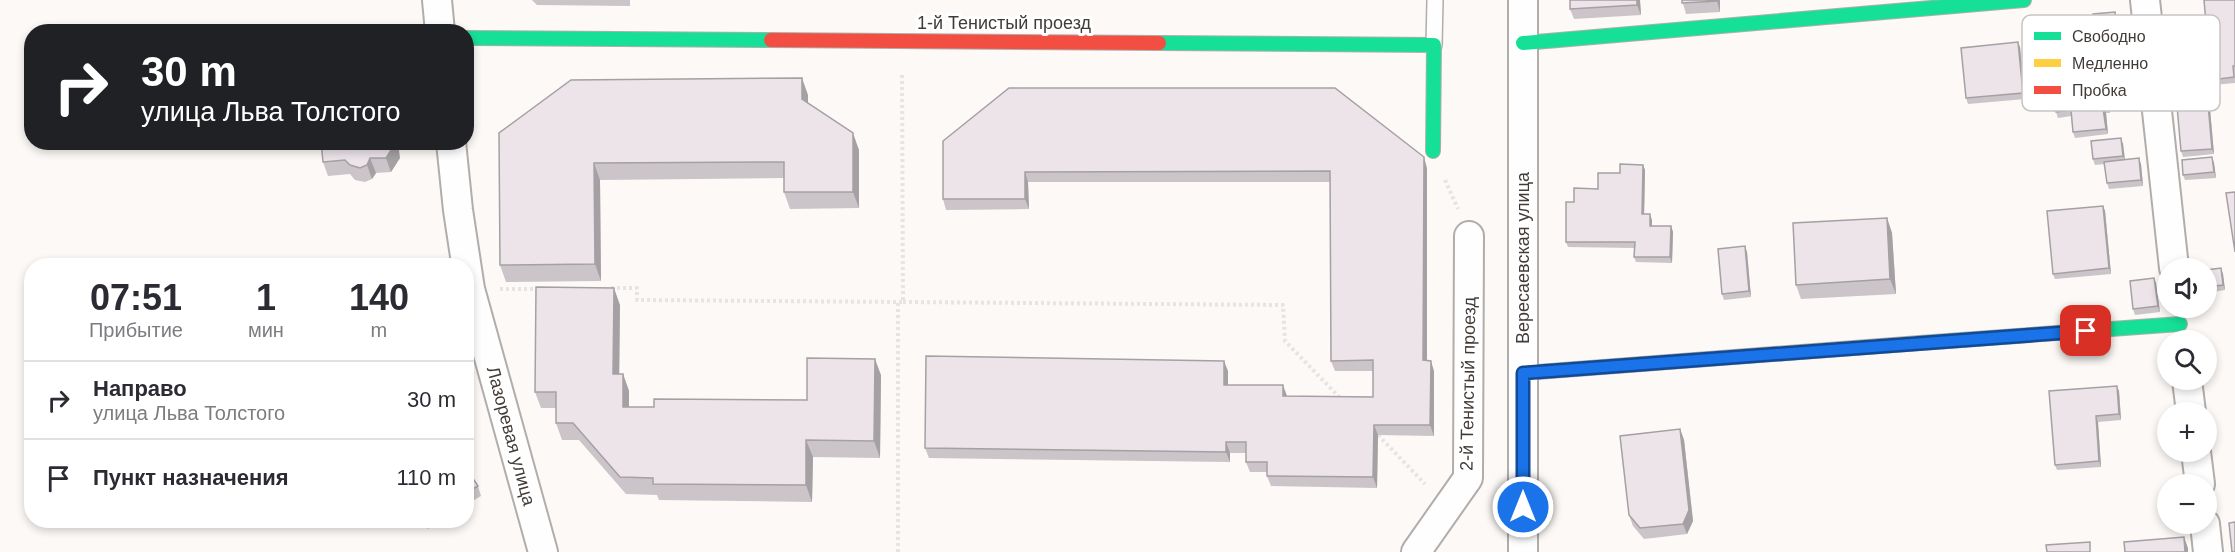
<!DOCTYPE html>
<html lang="ru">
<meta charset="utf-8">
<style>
:root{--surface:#fff;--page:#f7f7f7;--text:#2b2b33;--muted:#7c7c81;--line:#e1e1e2}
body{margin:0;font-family:Helvetica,sans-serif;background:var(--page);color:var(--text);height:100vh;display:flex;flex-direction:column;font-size:22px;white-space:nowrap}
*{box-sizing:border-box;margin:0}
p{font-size:20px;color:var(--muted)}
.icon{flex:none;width:33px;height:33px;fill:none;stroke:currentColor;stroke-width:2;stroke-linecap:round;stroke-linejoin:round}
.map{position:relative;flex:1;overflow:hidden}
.details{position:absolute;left:24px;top:258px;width:450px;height:270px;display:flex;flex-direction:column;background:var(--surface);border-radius:24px;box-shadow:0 3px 9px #0003}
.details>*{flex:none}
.guide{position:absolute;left:24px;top:24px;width:450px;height:126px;border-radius:24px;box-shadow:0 3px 9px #0003;background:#202124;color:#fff;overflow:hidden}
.buttons{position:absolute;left:2157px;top:258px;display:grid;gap:12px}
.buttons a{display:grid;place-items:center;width:60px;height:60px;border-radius:50%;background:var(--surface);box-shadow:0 3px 9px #0003;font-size:30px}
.pin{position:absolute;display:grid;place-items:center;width:51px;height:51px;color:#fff;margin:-26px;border-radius:12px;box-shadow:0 3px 9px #0006}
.me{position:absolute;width:66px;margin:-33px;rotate:0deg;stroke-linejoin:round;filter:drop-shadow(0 0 4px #0008)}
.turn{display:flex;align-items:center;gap:21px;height:126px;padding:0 18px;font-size:27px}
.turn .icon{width:78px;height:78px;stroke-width:2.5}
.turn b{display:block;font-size:42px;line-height:51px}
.eta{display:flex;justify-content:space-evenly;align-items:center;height:102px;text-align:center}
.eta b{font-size:36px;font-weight:700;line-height:42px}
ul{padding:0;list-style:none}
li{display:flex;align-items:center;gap:18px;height:78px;padding:0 18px;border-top:2px solid var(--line)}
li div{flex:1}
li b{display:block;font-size:22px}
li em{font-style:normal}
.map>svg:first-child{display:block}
</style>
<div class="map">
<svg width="2235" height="552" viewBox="0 0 2235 552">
<rect width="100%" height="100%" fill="#fcf9f6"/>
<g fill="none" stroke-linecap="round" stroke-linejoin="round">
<defs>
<path id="lane" d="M1434 45 1435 0"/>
<g id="street">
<path d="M437 0 440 32"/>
<path d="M2145 0 2174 268"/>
<path d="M451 142 458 210 470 289 543 552"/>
<path d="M2187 380 2191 412"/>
<path d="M2196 452 2200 484"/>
<path d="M2205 524 2208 552"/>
<path d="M1416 552 1468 478 1469 236"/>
<path d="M1523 552V0"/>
</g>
<g id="fast">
<path d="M466 38 771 40"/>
<path d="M1159 43 1434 45 1433 151"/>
<path d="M1523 43 2024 0"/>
<path d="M1920 343 2180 324"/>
</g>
<path id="slow" d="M1523 373 1920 343"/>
<path id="jam" d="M771 40 1159 43"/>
</defs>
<use href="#lane" stroke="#b1adaa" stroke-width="18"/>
<use href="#street" stroke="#b1adaa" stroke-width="32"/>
<use href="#fast" stroke="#b1adaa" stroke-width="16"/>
<use href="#slow" stroke="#b1adaa" stroke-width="16"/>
<use href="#jam" stroke="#b1adaa" stroke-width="16"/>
<g stroke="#e6e5e3" stroke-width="4" stroke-dasharray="3 3" stroke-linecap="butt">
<path d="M1445 180 1458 209"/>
<path d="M611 288H637V300L903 302 902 73"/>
<path d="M500 289H541"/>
<path d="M903 302 1283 305 1285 341 1341 399"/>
<path d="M1378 435 1425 484"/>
<path d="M898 552V302"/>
</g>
<use href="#lane" stroke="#fffefe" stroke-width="15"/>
<use href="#street" stroke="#fffefe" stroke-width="28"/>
<use href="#fast" stroke="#16e098" stroke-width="14"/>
<use href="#slow" stroke="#ffcf43" stroke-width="14"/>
<use href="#jam" stroke="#f24e42" stroke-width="14"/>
</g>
<g fill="#cbc4c8">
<path d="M532 0H630V6L537 5Z"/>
<path d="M1640 0 1641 15 1574 19 1570 9Z"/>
<path d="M1682 0H1720V12L1686 14Z"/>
<path d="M2235 0V83L2213 85 2211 80Z"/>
<path d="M2117 18 2119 41 2097 44 2095 38Z"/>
<path d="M2020 47 2025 99 1968 104 1966 98Z"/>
<path d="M2096 52 2099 88H2106L2108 93 2110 113H2106L2108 134 2075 138 2073 132 2071 116 2058 118 2056 112 2055 104 2048 105 2046 99 2062 69Z"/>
<path d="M808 95V103L859 150V208L790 209 784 192V178L600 180 601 281 506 282 500 265 499 133Z"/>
<path d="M2208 104 2210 109 2214 154 2183 157 2181 151Z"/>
<path d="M943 141 1427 168V360L1434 371V436L1378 435 1377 488 1271 486 1267 476V472H1250L1246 462V453H1230V462L929 458 925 448 1228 371V385L1287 396 1373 397V371H1335L1331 361 1330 182H1028L1029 209 946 210 943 199Z"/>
<path d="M321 142 400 158 391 172 376 173 372 179 365 182 355 180 350 174 328 176 323 162Z"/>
<path d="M2123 144 2125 159 2141 164 2143 186 2109 189 2107 183 2105 164 2095 165 2093 159Z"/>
<path d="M2214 163 2216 178 2185 180 2183 175Z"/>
<path d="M1643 165 1645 170 1644 214 1652 220V226H1671L1673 232 1672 263 1636 262 1634 257 1635 248 1568 247 1566 242 1574 202 1598 189 1620 173Z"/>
<path d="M2103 206 2105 211 2111 274 2055 279 2053 274Z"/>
<path d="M1887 218 1892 233 1896 294 1801 299 1796 285Z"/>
<path d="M1747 252 1751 297 1724 300 1722 294Z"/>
<path d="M2206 270 2223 274 2225 290 2206 293Z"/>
<path d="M2156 283 2160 312 2135 315 2133 309Z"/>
<path d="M620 305 619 374H623L629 391V407H654L807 400 881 375 880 458 813 457 812 502 659 500 657 495 626 494 579 440H562L556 423V408H541L535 392Z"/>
<path d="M2049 391H2119L2121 420 2098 422 2101 467 2057 470 2055 465Z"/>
<path d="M1680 429 1684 440 1693 521 1687 534 1644 539 1633 526 1629 515Z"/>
<path d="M466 468 478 486 481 496 466 505Z"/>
<path d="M423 520H442L428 529Z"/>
</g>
<g fill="#a5a0a3">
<path d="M1637 0H1640L1641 15 1637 5Z"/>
<path d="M1716 0H1720V12L1717 1Z"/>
<path d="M2115 12 2117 18 2119 41 2117 36Z"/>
<path d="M2018 42 2020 47 2025 99 2023 93Z"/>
<path d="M2094 47 2096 52 2100 94 2098 88Z"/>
<path d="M802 78 808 95V115L802 99Z"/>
<path d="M2106 88 2108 93 2110 113 2108 107Z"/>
<path d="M2208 104 2210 109 2214 154 2212 149Z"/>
<path d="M2103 108 2106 113 2108 134 2106 129Z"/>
<path d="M853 133 859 150V208L853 192Z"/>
<path d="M2121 138 2123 144 2125 161 2123 156Z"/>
<path d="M395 142H398L400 158 391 172 386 158Z"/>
<path d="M1424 157 1427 168V371L1423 360Z"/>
<path d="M2212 157 2214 163 2216 178 2214 172Z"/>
<path d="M370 158 376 173 372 179 367 165Z"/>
<path d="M2139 158 2141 164 2143 186 2141 180Z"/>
<path d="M594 163 600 180 601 281 595 264Z"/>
<path d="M1643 165 1645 170 1644 219 1642 214Z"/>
<path d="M1025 172 1028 182 1029 209 1025 199Z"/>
<path d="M2103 206 2105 211 2111 274 2109 268Z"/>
<path d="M1650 214 1652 220V232L1650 226Z"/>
<path d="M1887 218 1892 233 1896 294 1890 279Z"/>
<path d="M1671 226 1673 232 1672 263 1670 257Z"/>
<path d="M1745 246 1747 252 1751 297 1749 291Z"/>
<path d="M2221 268 2223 274 2225 290 2223 285Z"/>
<path d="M2154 278 2156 283 2160 312 2158 306Z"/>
<path d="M614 288 620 305 619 391 613 374Z"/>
<path d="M875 359 881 375 880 458 874 441Z"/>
<path d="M1224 361 1228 371V395L1224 385Z"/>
<path d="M1431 361 1434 371V436L1430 425Z"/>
<path d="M623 374 629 391V424L623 407Z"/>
<path d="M1283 385 1287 396H1283Z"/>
<path d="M2117 386 2119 391 2121 420 2119 414Z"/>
<path d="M2096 416 2098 422 2101 467 2099 461Z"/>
<path d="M1374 425 1378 435 1377 488 1373 477Z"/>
<path d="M1680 429 1684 440 1693 521 1687 534 1683 524Z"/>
<path d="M806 440 813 457 812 502 806 485Z"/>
<path d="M1226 442 1230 453V462L1226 452Z"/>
<path d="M2184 537 2188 548V552H2185Z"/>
</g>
<g fill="#ece4e9" stroke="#a5a0a3" stroke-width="1.5">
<path d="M1570 0H1637V5L1570 9Z"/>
<path d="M1682 0H1716L1717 1 1682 3Z"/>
<path d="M2204 0H2235V66H2233L2234 77 2211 80Z"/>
<path d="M2115 12 2117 36 2095 38 2093 14Z"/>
<path d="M2018 42 2023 93 1966 98 1961 48Z"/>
<path d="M2094 47 2098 88H2106L2108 107 2103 108 2106 129 2073 132 2071 110 2056 112 2055 98 2046 99 2043 71 2062 69 2060 50Z"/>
<path d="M802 78V99L853 133V192H784V162L594 163 595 264 500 265 499 133 571 80Z"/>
<path d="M1009 88H1335L1424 157 1423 360 1431 361 1430 425H1374L1373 477 1267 476V462H1246V442H1226V452L925 448 926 356 1224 361V385H1283V396L1373 397V360L1331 361 1330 171 1025 172V199H943V141Z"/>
<path d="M2208 104 2212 149 2181 151 2177 106Z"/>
<path d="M2121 138 2123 156 2093 159 2091 141Z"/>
<path d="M321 142H395V144L386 158H370L367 165 360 168 350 165 345 160 323 162Z"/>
<path d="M2212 157 2214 172 2183 175 2182 160Z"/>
<path d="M2139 158 2141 180 2107 183 2104 162Z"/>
<path d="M1620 164 1643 165 1642 214H1650V226H1671L1670 257H1634L1635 242H1566V202H1574V188L1598 189V173H1620Z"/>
<path d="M2235 192V252L2226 193Z"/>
<path d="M2103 206 2109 268 2053 274 2047 211Z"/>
<path d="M1887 218 1890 279 1796 285 1793 223Z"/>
<path d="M1745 246 1749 291 1722 294 1718 249Z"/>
<path d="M2221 268 2223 285 2206 287V270Z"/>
<path d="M2154 278 2158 306 2133 309 2130 281Z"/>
<path d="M536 287 614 288 613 374H623V407H654V399L807 400V358L875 359 874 441 806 440V485L653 484V478L620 477 573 423H556V392H535Z"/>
<path d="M2117 386 2119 414 2096 416 2099 461 2055 465 2049 391Z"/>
<path d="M1680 429 1689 510 1683 524 1640 528 1629 515 1620 436Z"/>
<path d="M466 468 478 486 466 493Z"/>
<path d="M2235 522V552H2232L2229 523Z"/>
<path d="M2184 537 2185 552H2125L2124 542Z"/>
<path d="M2090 542V552H2047L2046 545Z"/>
</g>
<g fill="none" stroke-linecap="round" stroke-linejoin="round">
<defs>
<path id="route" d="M1523 507V373L2086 331"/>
</defs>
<use href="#route" stroke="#114b97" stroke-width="15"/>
<use href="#route" stroke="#1a73e8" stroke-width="10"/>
</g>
<g text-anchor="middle" stroke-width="6" stroke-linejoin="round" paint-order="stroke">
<g font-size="18" fill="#423c38" stroke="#fff">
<text x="1004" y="29">1-й Тенистый проезд</text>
<text transform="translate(1523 258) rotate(-90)" y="6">Вересаевская улица</text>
<text transform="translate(1468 384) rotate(-89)" y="6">2-й Тенистый проезд</text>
<text transform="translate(511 436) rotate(75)" y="6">Лазоревая улица</text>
</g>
</g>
<rect x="2022" y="15" width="198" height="96" rx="9" fill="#fff" stroke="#c6c4c3" stroke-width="1.5"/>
<rect x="2034" y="32" width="27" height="8" fill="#16e098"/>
<rect x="2034" y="59" width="27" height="8" fill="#ffcf43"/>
<rect x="2034" y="86" width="27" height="8" fill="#f24e42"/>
<g font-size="16" fill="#423c38">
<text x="2072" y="42">Свободно</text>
<text x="2072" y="69">Медленно</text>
<text x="2072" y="96">Пробка</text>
</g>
</svg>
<div class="buttons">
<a><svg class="icon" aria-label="sound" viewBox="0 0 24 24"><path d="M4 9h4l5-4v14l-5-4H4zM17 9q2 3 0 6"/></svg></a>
<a><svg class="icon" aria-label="search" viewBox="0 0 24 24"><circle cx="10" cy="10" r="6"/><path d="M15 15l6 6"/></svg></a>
<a>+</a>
<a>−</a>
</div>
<div class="pin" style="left:2086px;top:331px;background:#d93025"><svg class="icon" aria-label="arrive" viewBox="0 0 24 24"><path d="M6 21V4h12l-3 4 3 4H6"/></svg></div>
<svg class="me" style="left:1523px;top:507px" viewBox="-20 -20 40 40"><circle r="17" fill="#1a73e8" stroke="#fff" stroke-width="3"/><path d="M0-11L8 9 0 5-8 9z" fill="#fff"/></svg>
<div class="guide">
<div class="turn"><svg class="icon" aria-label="right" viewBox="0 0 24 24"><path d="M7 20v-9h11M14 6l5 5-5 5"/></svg><div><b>30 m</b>улица Льва Толстого</div></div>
</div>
<section class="details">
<div class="eta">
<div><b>07:51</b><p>Прибытие</p></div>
<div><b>1</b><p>мин</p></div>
<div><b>140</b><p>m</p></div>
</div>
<ul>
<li><svg class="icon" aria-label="right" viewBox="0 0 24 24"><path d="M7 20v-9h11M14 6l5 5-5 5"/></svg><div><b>Направо</b><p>улица Льва Толстого</p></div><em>30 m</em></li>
<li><svg class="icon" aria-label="arrive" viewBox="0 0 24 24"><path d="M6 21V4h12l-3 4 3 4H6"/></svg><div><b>Пункт назначения</b></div><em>110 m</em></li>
</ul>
</section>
</div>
